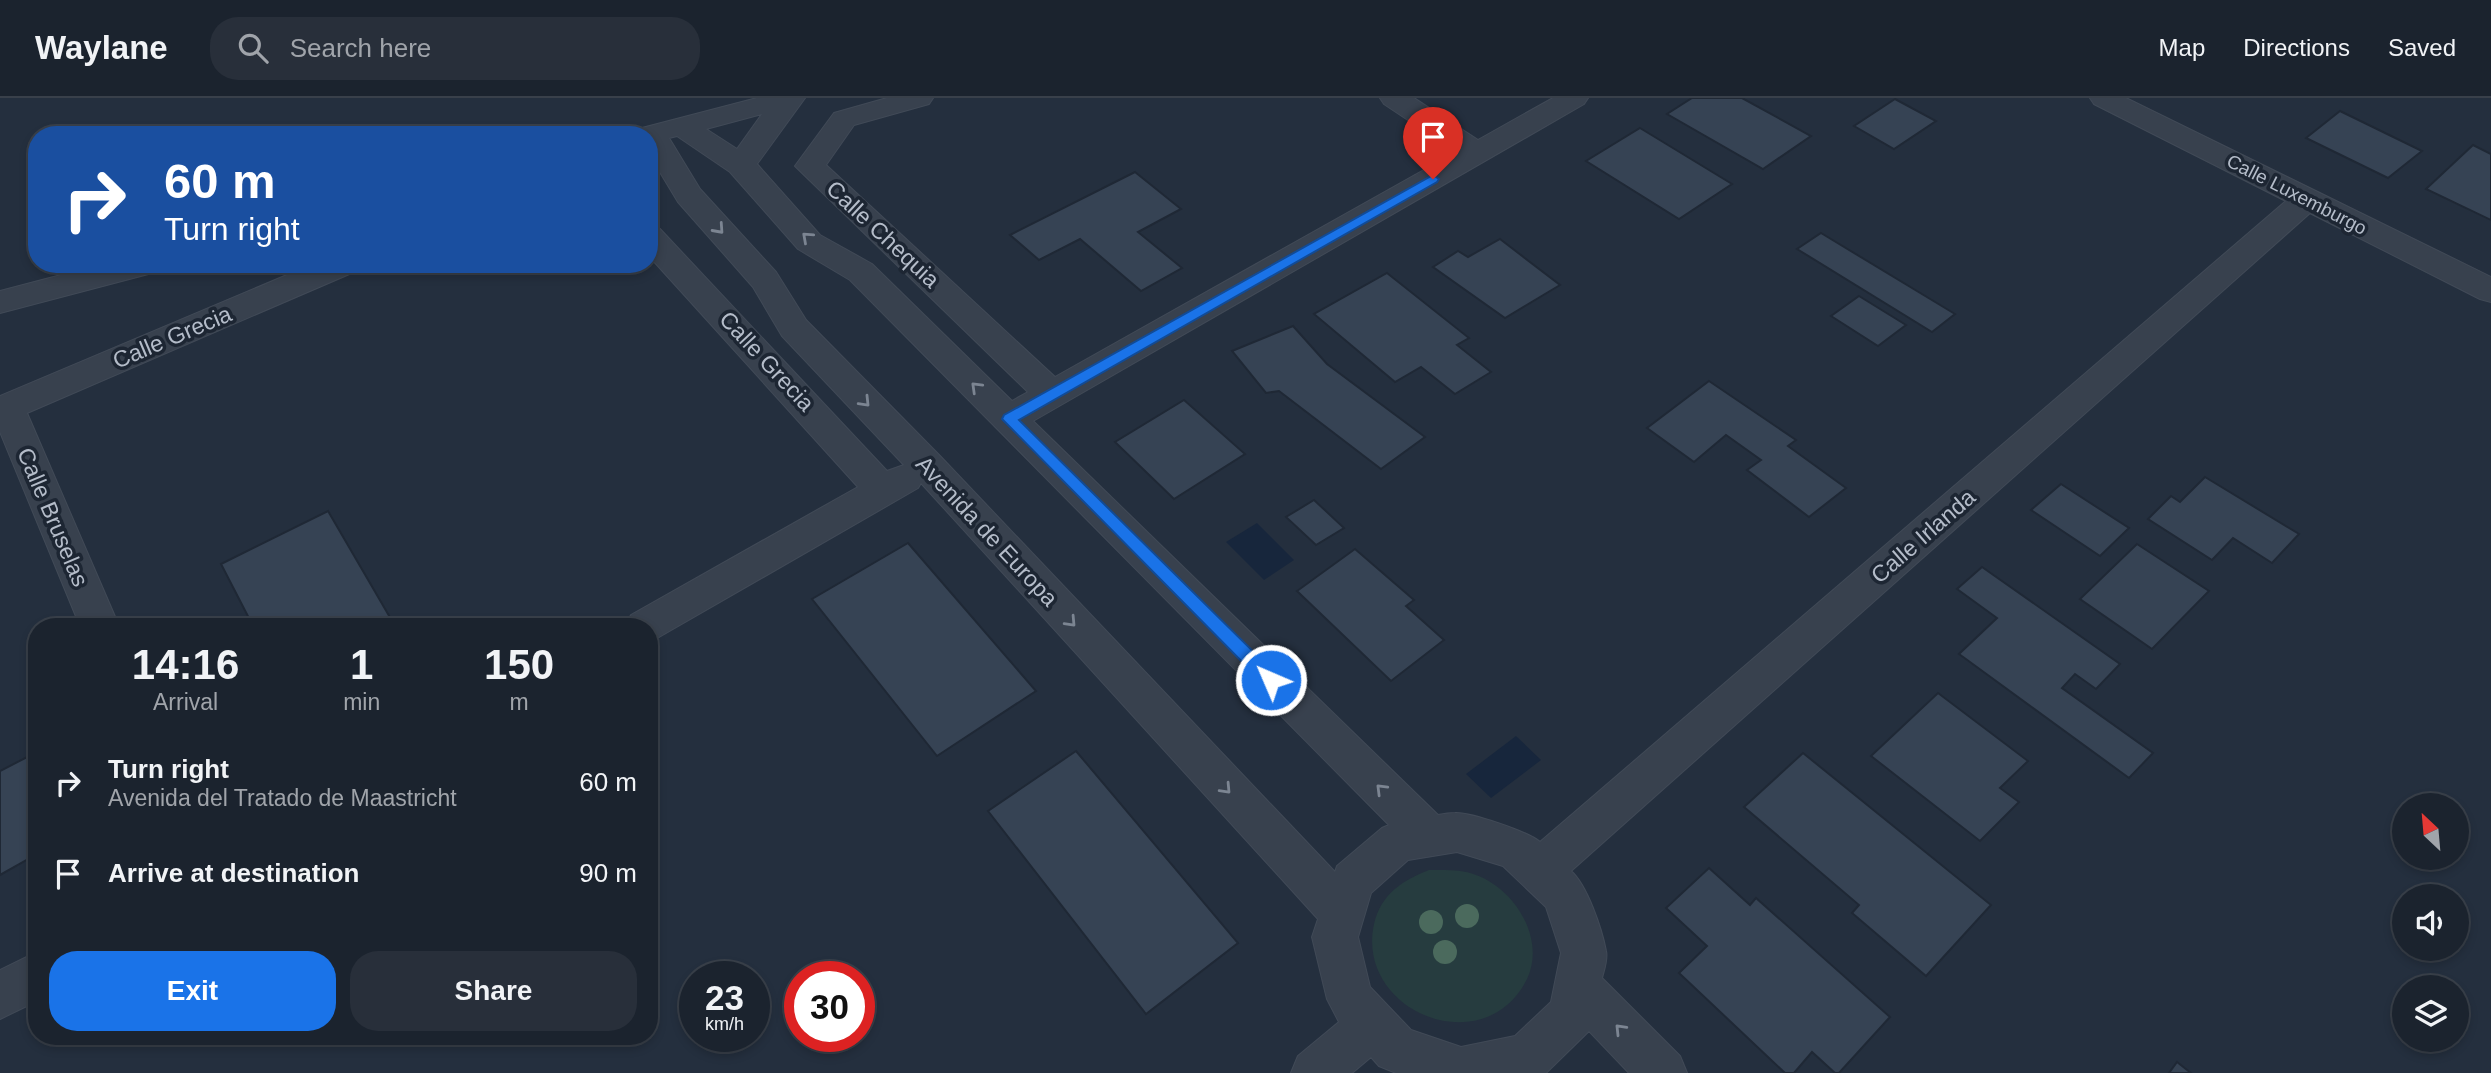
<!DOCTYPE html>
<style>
:root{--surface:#1b232e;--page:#282f3a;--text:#f1f3f6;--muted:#a0a4aa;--line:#39404a;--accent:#1a73e8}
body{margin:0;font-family:Arial,sans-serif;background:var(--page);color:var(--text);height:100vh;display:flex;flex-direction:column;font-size:26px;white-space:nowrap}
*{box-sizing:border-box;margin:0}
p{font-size:23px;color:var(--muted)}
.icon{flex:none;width:38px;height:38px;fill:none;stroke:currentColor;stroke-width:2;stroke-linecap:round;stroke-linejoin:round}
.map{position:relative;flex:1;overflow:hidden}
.details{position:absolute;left:28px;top:520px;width:630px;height:427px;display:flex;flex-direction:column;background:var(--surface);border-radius:28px;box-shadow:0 4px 10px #0003,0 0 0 2px var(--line)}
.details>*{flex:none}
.hud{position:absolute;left:28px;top:28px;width:630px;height:147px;border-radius:28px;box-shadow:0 4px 10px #0003,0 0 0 2px var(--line);background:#1a4fa0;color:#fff;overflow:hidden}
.needle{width:46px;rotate:334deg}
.fabs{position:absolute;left:2392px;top:695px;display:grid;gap:14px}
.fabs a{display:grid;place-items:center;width:77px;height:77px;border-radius:50%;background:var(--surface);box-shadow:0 4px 10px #0003,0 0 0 2px var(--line);font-size:35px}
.speed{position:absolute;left:679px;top:863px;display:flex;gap:14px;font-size:35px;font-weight:700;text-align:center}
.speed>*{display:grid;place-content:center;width:91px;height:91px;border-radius:50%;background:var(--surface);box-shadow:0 4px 10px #0003,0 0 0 2px var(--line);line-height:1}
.speed small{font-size:18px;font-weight:400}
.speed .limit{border:10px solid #d22;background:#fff;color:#111}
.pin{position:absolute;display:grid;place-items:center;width:60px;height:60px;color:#fff;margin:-72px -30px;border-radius:50% 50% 50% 0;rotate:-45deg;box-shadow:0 0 7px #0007}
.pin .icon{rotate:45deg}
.me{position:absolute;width:77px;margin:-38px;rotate:315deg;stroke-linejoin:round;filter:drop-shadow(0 0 5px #0008)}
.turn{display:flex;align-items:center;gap:24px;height:147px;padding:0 21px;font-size:32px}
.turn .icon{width:91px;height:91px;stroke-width:2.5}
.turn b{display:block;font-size:49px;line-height:60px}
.eta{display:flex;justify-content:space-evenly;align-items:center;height:119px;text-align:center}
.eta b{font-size:42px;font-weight:600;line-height:49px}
.primary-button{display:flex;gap:14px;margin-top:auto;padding:14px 21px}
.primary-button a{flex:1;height:80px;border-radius:28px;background:var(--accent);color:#fff;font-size:28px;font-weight:600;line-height:80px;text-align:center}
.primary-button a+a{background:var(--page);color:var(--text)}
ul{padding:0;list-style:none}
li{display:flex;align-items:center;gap:21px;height:91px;padding:0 21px}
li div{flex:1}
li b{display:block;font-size:26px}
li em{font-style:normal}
header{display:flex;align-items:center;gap:42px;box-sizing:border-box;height:98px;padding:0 35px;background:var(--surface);border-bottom:2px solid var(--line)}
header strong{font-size:33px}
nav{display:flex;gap:38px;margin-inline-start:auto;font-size:24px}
.search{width:490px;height:63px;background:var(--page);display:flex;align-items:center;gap:18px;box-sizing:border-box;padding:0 24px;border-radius:28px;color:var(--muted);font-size:26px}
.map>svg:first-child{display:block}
</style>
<header>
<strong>Waylane</strong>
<div class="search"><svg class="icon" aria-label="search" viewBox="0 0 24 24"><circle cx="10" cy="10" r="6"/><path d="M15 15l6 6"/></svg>Search here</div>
<nav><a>Map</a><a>Directions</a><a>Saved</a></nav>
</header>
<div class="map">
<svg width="2491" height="975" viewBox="0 0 2491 975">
<rect width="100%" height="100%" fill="#242f3e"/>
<path fill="#263c3f" d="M1429 772C1445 772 1461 771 1476 777 1515 791 1546 841 1527 881 1485 966 1355 914 1374 826 1381 796 1403 782 1429 772Z"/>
<g fill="#17263c">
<path d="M1257 425 1294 462 1264 482 1226 444Z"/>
<path d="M1516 638 1541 662 1491 700 1466 676Z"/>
</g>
<g fill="#364354" stroke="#1f2835" stroke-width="2">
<path d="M1692 0H1742L1811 38 1763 71 1667 16Z"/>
<path d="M1895 1 1936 23 1894 51 1854 28Z"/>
<path d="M2340 13 2422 53 2388 80 2306 40Z"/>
<path d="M1640 30 1732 86 1679 121 1586 63Z"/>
<path d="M2473 47 2491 56V122L2426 91Z"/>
<path d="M1135 74 1181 111 1138 134 1182 170 1141 193 1080 141 1039 162 1010 137Z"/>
<path d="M1821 135 1955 216 1932 234 1797 151Z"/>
<path d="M1500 141 1560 187 1505 220 1433 169 1458 153 1468 159Z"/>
<path d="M1387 175 1469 240 1457 247 1491 274 1455 296 1421 269 1395 284 1314 216Z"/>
<path d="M1859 198 1906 227 1878 248 1831 218Z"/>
<path d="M1293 228 1327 266 1425 339 1381 371 1279 293 1266 295 1232 253Z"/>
<path d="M1709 283 1796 342 1788 348 1846 390 1809 419 1747 372 1761 362 1726 337 1694 364 1647 330Z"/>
<path d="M1184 302 1245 356 1174 401 1115 344Z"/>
<path d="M2205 379 2299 436 2272 465 2233 440 2212 462 2148 421 2171 398 2180 404Z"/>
<path d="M2061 386 2129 430 2100 458 2031 412Z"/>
<path d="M1314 402 1344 430 1316 447 1286 419Z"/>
<path d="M328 413 395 528H253L221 466Z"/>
<path d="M908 445 1036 593 937 658 812 501Z"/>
<path d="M2137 446 2209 493 2152 551 2080 501Z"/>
<path d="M1355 451 1414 502 1406 508 1444 542 1391 583 1297 493Z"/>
<path d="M1982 469 2120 566 2096 591 2075 576 2062 590 2153 655 2129 680 1959 556 1997 520 1957 491Z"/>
<path d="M1938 595 2028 663 2000 690 2019 704 1980 743 1871 658Z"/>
<path d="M1076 653 1238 845 1146 916 988 713Z"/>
<path d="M37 654V756L0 777V673Z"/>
<path d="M1803 655 1991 807 1926 878 1852 815 1859 807 1744 709Z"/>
<path d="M1709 770 1750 807 1756 800 1890 919 1839 975H1835L1812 954 1794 975H1785L1679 875 1707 848 1666 810Z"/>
<path d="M2177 964 2191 975H2169Z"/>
</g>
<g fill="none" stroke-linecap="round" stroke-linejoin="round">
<defs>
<g id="street">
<path d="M757 0H805L757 66 820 137 872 166 1012 303 1028 294 795 68 834 15 887 0H933L929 6 854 27 826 67 1055 279 1456 54 1384 6 1380 0H1414L1478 42 1553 0H1588L1584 6 1033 323 1438 717C1443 716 1449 715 1455 715 1470 714 1529 734 1540 744L2286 103 2094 6 2090 0H2126L2491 179V204L2480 201 2310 115 1571 773C1587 787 1602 831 1606 853 1608 861 1604 872 1602 880L1680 958 1687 975H1629L1589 933 1546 975H1396L1379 968 1371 959 1352 975H1291L1298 958 1339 924 1327 901 1312 839 1318 821 921 385 918 390 659 539 649 543V528H626L631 517 858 389 649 158V128L660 131 887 373 904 367 782 238 753 189 678 104 649 56V37L637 36 642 30ZM762 16 737 51 706 31ZM677 38 730 74 798 151 850 182 1389 727 1382 730 1337 768 1335 774 940 358 806 222 776 174 700 91 669 40ZM1457 754 1503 768 1546 809 1561 855 1551 904 1515 938 1461 949 1411 932 1370 889 1358 839 1371 795 1408 762Z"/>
<path d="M103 166H161L156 174 0 215V193Z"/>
<path d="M313 166H359L354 174 27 315 119 528H80L0 334V298Z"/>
<path d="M37 854V903L0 921V872Z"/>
</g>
</defs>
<use href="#street" stroke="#414a57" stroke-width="2"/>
<use href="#street" fill="#38414e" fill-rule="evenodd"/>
</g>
<g fill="#4b6a5d">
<circle cx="1467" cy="818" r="12"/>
<circle cx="1431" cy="824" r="12"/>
<circle cx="1445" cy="854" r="12"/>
</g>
<defs><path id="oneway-chevron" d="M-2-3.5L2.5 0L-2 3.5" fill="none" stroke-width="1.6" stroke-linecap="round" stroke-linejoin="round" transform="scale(1.75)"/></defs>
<g stroke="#7c8592">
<use href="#oneway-chevron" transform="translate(719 131) rotate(48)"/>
<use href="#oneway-chevron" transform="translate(807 139) rotate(-138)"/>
<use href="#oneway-chevron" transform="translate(976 289) rotate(-136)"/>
<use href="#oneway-chevron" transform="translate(865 304) rotate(46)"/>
<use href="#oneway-chevron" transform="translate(1071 524) rotate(47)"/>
<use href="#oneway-chevron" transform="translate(1226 691) rotate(47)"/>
<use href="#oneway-chevron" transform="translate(1381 691) rotate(-135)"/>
<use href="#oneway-chevron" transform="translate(1620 931) rotate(-134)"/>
</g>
<path fill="#1a73e8" stroke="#114b97" stroke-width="2" d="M1433 77 1439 81 1437 84 1019 322 1277 577 1279 582 1277 587H1265L1002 321 1004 317Z"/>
<g text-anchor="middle" stroke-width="7" stroke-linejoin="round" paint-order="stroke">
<g font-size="19" fill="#b4bcc9" stroke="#1d2633">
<text transform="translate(2297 96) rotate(27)" y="7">Calle Luxemburgo</text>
</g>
<g font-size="23" fill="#b4bcc9" stroke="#1d2633">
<text transform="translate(883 136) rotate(43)" y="8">Calle Chequia</text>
<text transform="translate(172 239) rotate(-23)" y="8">Calle Grecia</text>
<text transform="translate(767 263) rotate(47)" y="8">Calle Grecia</text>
<text transform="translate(53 419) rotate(67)" y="8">Calle Bruselas</text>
<text transform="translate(987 433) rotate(47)" y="8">Avenida de Europa</text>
<text transform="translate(1923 438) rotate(-41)" y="8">Calle Irlanda</text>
</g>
</g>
</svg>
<div class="fabs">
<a><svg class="needle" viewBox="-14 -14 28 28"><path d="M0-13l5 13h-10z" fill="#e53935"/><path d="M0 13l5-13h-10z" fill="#a0a4aa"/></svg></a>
<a><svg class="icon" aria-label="sound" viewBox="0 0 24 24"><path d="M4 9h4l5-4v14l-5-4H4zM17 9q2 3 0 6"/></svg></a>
<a><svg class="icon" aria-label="layers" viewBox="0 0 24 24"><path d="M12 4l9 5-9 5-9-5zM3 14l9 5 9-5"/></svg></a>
</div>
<div class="speed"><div>23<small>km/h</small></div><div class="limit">30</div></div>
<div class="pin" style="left:1433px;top:81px;background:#d93025"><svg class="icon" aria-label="arrive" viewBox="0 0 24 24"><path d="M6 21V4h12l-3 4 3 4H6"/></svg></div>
<svg class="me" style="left:1271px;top:582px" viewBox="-20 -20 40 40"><circle r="17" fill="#1a73e8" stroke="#fff" stroke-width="3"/><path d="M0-11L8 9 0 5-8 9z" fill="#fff"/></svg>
<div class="hud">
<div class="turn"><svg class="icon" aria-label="right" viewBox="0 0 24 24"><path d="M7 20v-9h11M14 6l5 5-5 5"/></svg><div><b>60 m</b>Turn right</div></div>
</div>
<section class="details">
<div class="eta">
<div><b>14:16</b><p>Arrival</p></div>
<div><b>1</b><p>min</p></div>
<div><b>150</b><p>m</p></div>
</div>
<ul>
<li><svg class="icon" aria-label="right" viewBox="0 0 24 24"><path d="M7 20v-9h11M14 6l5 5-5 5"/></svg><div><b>Turn right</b><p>Avenida del Tratado de Maastricht</p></div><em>60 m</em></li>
<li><svg class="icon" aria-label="arrive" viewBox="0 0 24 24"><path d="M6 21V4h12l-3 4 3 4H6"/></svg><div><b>Arrive at destination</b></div><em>90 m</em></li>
</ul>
<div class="primary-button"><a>Exit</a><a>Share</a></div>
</section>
</div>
